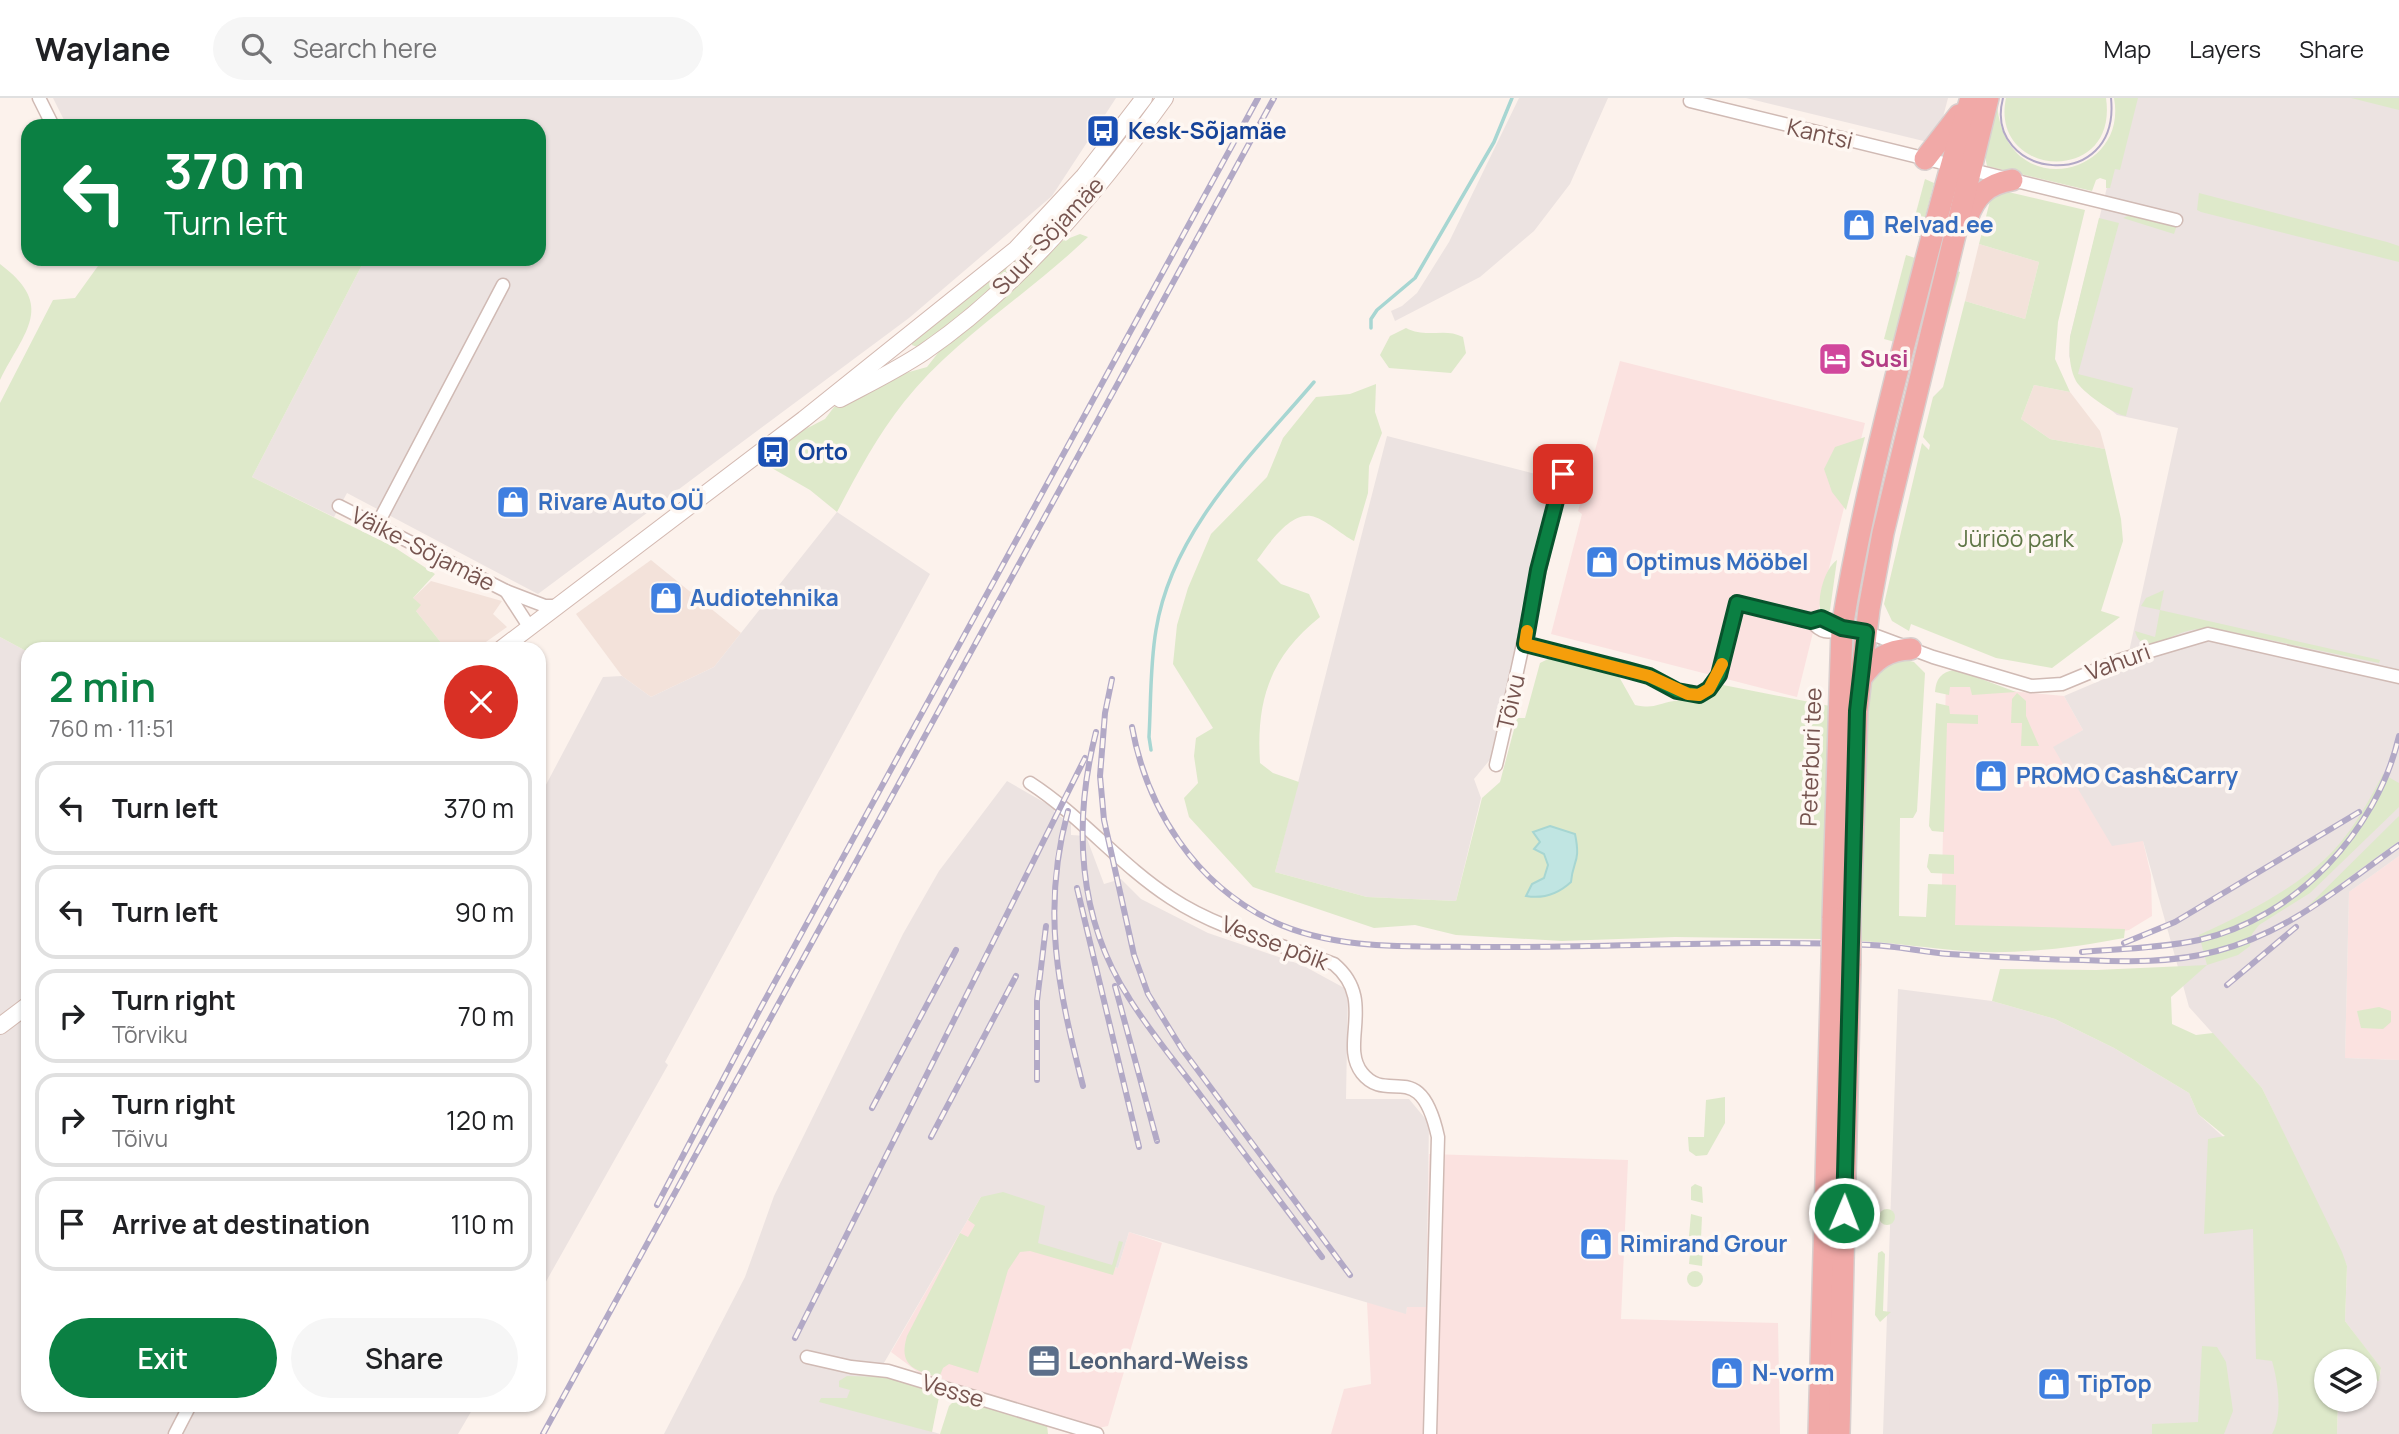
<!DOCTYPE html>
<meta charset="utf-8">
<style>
:root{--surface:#fff;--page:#f6f6f6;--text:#202124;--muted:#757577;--line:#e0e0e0;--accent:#0b8043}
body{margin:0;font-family:Manrope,sans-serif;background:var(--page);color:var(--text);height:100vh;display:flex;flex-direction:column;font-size:26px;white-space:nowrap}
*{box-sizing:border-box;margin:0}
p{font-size:23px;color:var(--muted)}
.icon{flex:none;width:38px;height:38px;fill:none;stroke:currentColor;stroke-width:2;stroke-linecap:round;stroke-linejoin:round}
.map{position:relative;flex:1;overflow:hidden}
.side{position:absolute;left:21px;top:544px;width:525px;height:770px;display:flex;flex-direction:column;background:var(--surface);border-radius:21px;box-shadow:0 2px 5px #0004}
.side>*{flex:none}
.top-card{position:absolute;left:21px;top:21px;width:525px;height:147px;border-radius:21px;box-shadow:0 2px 5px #0004;background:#0b8043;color:#fff;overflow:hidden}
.controls{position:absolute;left:2314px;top:1251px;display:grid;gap:14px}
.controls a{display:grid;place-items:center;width:63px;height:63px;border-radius:50%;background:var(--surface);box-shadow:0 2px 5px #0004;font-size:35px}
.pin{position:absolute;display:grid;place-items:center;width:60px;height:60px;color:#fff;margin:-30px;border-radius:14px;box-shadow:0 4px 10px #0006}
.me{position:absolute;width:77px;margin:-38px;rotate:1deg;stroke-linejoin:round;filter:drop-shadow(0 0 5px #0008)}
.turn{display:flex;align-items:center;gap:24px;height:147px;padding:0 28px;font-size:32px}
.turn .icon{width:91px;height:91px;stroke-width:2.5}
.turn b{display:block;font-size:49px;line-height:60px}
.round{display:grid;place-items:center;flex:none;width:74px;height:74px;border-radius:37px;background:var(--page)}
.headline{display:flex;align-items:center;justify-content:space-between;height:119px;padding:0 28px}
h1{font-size:42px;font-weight:600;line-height:52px;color:var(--accent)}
.button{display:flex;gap:14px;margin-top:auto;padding:14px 28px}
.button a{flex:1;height:80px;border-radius:42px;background:var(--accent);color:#fff;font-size:28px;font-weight:600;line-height:80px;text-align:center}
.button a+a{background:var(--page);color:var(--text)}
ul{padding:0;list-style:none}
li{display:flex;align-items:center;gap:21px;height:94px;margin:0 14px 10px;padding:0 14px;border:4px solid var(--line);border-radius:21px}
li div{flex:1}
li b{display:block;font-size:26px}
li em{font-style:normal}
header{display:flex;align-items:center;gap:42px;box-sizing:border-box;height:98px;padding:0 35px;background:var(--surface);border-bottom:2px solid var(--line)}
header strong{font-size:33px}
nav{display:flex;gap:38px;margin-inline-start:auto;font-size:24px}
.search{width:490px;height:63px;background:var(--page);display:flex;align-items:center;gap:18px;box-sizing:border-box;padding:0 24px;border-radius:38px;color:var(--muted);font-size:26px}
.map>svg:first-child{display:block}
</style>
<header>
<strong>Waylane</strong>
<div class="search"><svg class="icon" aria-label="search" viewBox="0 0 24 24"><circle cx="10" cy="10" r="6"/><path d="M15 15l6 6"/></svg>Search here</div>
<nav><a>Map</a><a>Layers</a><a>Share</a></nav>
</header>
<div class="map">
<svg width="2399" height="1336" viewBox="0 0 2399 1336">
<rect width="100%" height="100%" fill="#fcf2ec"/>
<g fill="#f3e2da">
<path d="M1979 146 2039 164 2025 221 1965 203Z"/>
<path d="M2034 287 2070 294 2100 333 2105 351 2050 341 2021 321Z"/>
<path d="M651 462 741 535 714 569 651 599 622 578 576 516Z"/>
<path d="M431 483 502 503 493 516 507 529 476 551H446L416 513 413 500Z"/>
</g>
<g fill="#fbe2e0">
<path d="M1620 263 1865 325 1797 599 1551 536 1582 416 1578 413Z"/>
<path d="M1946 577 2009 593 2064 598 2083 632 2054 649 2143 743 2151 777 2152 818 2129 832 2075 841 1941 837Z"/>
<path d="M2399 758V962L2345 960 2349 794Z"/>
<path d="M1429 1056 1628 1062 1621 1221 1778 1225 1780 1336H1331L1344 1291 1371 1286 1367 1204 1406 1215 1407 1209 1426 1208Z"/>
<path d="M981 1099 1035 1145 1118 1170 1129 1134 1162 1145 1108 1328 1098 1330 922 1277 891 1254Z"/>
</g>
<g fill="#ece3e1">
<path d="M53 0H1116L1052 98 909 220 538 496 347 395 334 419 252 379 365 161H539V28H67Z"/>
<path d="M1519 0H1608L1570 86 1534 133 1480 179 1395 223 1391 213 1402 208 1417 195 1449 144Z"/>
<path d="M1746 0H1948L1936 46Z"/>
<path d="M2129 0H2399V758L2349 794 2345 960 2399 962V1336H2337L2338 1302H2364V1283H2379L2381 1271 2345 1223 2347 1168 2262 990 2189 909 2143 743 2112 748 2053 649 2083 632 2064 598 2125 572 2178 330 2117 317 2077 284 2069 258 2070 239Z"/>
<path d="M1387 338 1547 379 1554 392 1521 511 1522 534 1493 658 1474 681 1481 700 1456 803 1367 799 1275 774Z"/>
<path d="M837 414 930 476 665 964 668 967 539 1196V700L603 579 622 578 651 599 714 569Z"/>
<path d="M0 539 28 554V1307H475L458 1336H0Z"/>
<path d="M1007 683 1054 710V715L1071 725V737L1086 738 1104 786 1121 781 1141 801 1208 835 1302 867 1348 892 1346 1001H1409L1429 1025 1426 1209H1407L1406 1216 1129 1134 1118 1170 1035 1145 981 1099 857 1311 940 1336H664L745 1179 774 1098 903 836 939 773Z"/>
<path d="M1898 891 1992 903 2055 921 2114 950 2189 995 2198 1016 2240 1054 2296 1336H1883Z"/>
</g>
<g fill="#dee9ca">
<path d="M2006 0H2106C2119 89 1989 80 2006 0Z"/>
<path d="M2114 0H2138L2120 72 2115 71 2110 90H2106V82L2100 80 2096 82 2092 93 1987 68 1985 58 1997 6C2005 106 2129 80 2114 0Z"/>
<path d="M2352 0H2399V12L2351 0Z"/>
<path d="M1925 81 1934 85 1920 139 1910 137Z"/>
<path d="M2004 93 2085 112 2058 224 2055 261 2070 294 2034 287 2021 321 2050 341 2105 351 2121 421 2123 443 2101 513 2120 519 2052 570 1996 560 1911 526 1909 533 1892 523 1884 506 1922 345 1929 352 1930 347 1923 339 1933 299 1943 289 1965 203 2025 221 2039 164 1979 146 1991 99Z"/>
<path d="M2199 95 2387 144 2399 148V164L2201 114 2197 112Z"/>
<path d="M2130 117 2177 127 2174 136 2123 120Z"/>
<path d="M2099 120 2119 125 2078 276 2133 290 2126 318C2115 317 2082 294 2076 283 2069 270 2069 253 2070 239Z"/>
<path d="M1053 123C1048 150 944 231 917 249L912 247 911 243Z"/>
<path d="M1080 136 1088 139C1029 196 955 240 904 304 877 338 857 376 837 414L810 392 770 369 764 370 765 363 777 356 794 337 825 321 834 309 895 278 927 269 941 251 1062 143Z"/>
<path d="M1906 157 1915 160 1895 244 1884 241Z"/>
<path d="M103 161H365L252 379 394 449 435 476 413 500 421 507 416 513 446 551 28 554 0 539V305L53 202 75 200Z"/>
<path d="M0 166C56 208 25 232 0 282Z"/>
<path d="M1954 172 1960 174 1938 255 1937 253Z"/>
<path d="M1406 230C1427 241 1444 229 1463 239L1466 255 1451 275 1389 270 1380 257 1390 238Z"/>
<path d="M1376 286 1375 314 1382 335 1369 368 1368 395 1354 443C1342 437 1324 420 1311 418 1289 415 1269 446 1257 462L1281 486 1309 496 1320 519C1270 559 1256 602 1260 665L1273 675 1299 684 1275 774 1367 799 1456 803 1482 700 1500 684 1517 620H1525L1540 565 1550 560 1618 577 1635 607C1655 611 1656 606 1674 603 1696 599 1707 613 1723 587L1830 608 1822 841 1675 839 1562 843 1456 837 1415 827 1374 830 1253 789 1189 719 1184 700 1198 685 1194 658 1196 640 1213 630 1173 566 1177 527 1188 490 1211 436 1267 379 1283 340 1316 299 1350 296Z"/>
<path d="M1865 339 1846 412 1832 394 1824 371 1835 349Z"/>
<path d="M1837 462 1830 512 1826 517 1821 515C1816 500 1825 470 1837 462Z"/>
<path d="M2164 492 2160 512 2380 562 2379 565 2213 530C2203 530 2194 531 2184 534 2169 538 2141 559 2135 533L2155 539 2160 512 2141 508 2146 500Z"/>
<path d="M1898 560 1914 564 1925 575 1917 713 1913 720H1900L1899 818 1926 819 1928 786 1956 787 1955 827 2125 831 2124 840C2072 850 2017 857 1963 853 1929 850 1895 845 1860 843L1869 590 1873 575Z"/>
<path d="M1954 572 1960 573 2016 594 1972 597 1970 589H1950L1949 597 1935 594C1936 581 1941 574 1954 572Z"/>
<path d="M2017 595 2026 603V618L2039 648H2021L2022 625H2011L2012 601Z"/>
<path d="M1936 605 1949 608 1950 616 1978 617V626L1947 625 1944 734 1932 733 1929 728Z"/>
<path d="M2383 676 2399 685V709L2310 795 2259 827 2252 836 2250 848 2238 857 2207 867 2171 899 2172 926 2196 937 2213 935 2262 990 2342 1154 2347 1168 2345 1223 2381 1270 2379 1283H2364V1264H2326V1302H2338L2337 1336H2272C2283 1317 2278 1284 2272 1263L2256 1261 2253 1131 2204 1136 2208 1041 2225 1038 2198 1016 2189 995 2114 950 2055 921 1992 903 2000 871 2096 872 2207 867 2199 837C2241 818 2291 793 2325 761 2350 738 2368 705 2383 676Z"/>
<path d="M2399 718V743L2303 813Z"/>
<path d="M1929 756 1954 757V776L1931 775 1927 769Z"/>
<path d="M2379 909 2391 913V924L2383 931 2361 930 2357 913Z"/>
<path d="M1725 999V1025L1707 1057 1696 1058 1689 1053 1688 1039H1704L1706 1002Z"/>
<path d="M1695 1086 1702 1089 1703 1105 1691 1102V1089Z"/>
<path d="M1003 1094 1045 1108 1038 1145 1112 1167 1119 1143 1123 1144 1113 1177 1030 1153 1020 1154 1008 1172 978 1275 949 1266 943 1270 939 1280C914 1272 898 1268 907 1238L960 1135 968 1139 975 1127 968 1122 981 1099Z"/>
<circle cx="1887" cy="1119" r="8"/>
<path d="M1691 1116 1702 1119 1701 1140 1689 1138Z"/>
<path d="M1700 1146 1703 1150 1702 1168 1689 1166 1691 1147Z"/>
<path d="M1882 1153 1885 1156 1883 1213 1891 1214 1880 1224 1875 1217 1878 1155Z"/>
<circle cx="1695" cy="1181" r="8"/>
<path d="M2202 1248 2217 1249 2226 1264 2233 1313 2224 1336H2152V1326L2198 1324Z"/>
<path d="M847 1278 883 1279 940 1294 932 1334 819 1304 821 1300H847L850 1292 839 1289V1283Z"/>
<path d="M957 1300 1047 1327 1048 1336H940L949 1308Z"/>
</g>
<path fill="#c0e5e2" stroke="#a7d6d2" stroke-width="2" d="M1550 728 1575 736C1581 765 1573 761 1571 784 1558 796 1543 801 1526 798L1532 786 1544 780 1548 767 1544 756 1534 751 1540 744 1533 734Z"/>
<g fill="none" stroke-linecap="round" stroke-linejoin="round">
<g stroke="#a7d6d2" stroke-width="3.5">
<path d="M1371 230V221L1377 212 1415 180 1494 44 1512 0"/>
<path d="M1151 652 1149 639C1151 604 1150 567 1156 532 1172 432 1251 358 1314 284"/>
</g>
<defs>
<g id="street">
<path d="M39 0 53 28"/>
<path d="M1690 3 2176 122"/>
<path d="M339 408 506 493 545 508H558"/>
<path d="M377 427 503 187"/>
<path d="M506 493 530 530"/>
<path d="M1811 523C1821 535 1828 536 1842 530"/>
<path d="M1525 546 1627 572 1649 578 1677 593 1699 597 1709 591 1719 577 1737 505 1811 523 1821 520 1831 522 1842 530 1866 534 1933 559 2031 588 2062 586 2120 562 2208 536 2399 579"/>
<path d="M1496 667C1519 570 1537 473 1563 376"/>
<path d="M1030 685C1081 718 1120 767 1171 800 1219 832 1281 846 1334 866 1377 902 1339 946 1362 975 1388 1008 1420 957 1438 1039L1430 1336"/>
<path d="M807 1259 851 1269 888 1273 1097 1336"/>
<path d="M175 1336 190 1307"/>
</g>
<g id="secondary">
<path d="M840 301C868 286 897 272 924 254 1019 189 1098 93 1165 0"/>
<path d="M501 551 804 321 1016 151 1084 78 1144 0"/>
<path d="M0 928 28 907"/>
</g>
<g id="highway">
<path d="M1925 61 1959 17"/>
<path d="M1967 121C1975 98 1987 86 2012 82"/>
<path d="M1861 580C1875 561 1887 552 1911 551"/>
<path d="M1833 820 1842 530C1858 431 1882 333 1907 235 1927 157 1947 78 1971 0"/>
<path d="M1850 820 1857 613 1869 511 1883 435 1988 0"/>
<path d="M1819 1336 1832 865"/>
<path d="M1839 1336 1850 866"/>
</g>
</defs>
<use href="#street" stroke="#d0bab4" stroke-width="15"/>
<use href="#secondary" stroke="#d3b9b1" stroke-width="18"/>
<use href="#highway" stroke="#d9cfce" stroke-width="24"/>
<use href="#street" stroke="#fff" stroke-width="12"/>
<use href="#secondary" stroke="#fff" stroke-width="16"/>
<use href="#highway" stroke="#f1a9a7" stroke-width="21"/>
<path stroke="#b2a9c6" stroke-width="2" d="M2003 0C1982 81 2121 98 2111 0"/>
<defs>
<g id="rail">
<path d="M1112 581 1105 615 1100 678 1104 722 1134 857 1148 896 1182 951 1350 1177"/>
<path d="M1132 629C1147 711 1195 786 1272 823 1335 853 1413 848 1481 849 1611 850 1741 841 1871 847 1897 848 1923 854 1949 856 1993 859 2038 861 2083 862 2128 864 2173 865 2217 853 2291 833 2338 790 2399 747"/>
<path d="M1096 634C1073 724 1077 820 1129 900 1150 934 1177 966 1201 998 1241 1052 1282 1105 1322 1159"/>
<path d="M1068 713C1041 812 1058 891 1083 988"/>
<path d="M1077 790 1139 1049"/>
<path d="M2124 845 2175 824 2359 714"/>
<path d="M2082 854C2120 851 2161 850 2199 842 2296 820 2377 733 2399 638"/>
<path d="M2227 887 2296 829"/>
<path d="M1115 888 1157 1043"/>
<path d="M1037 982V903L1046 828"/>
<path d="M872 1010 956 852"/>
<path d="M931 1039 1016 878"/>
<path d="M657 1107 759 913 1258 0"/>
<path d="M795 1240 1085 660"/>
<path d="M543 1336 1274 0"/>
</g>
</defs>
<use href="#rail" stroke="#b2a9c6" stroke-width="6"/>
<use href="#rail" stroke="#fef7f2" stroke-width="3.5" stroke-dasharray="10" stroke-linecap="butt"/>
<defs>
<g id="highway-bridge">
<path d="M1832 865 1833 820"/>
<path d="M1850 866V820"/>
</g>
</defs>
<use href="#highway-bridge" stroke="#d9cfce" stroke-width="24" stroke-linecap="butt"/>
<use href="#highway-bridge" stroke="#f1a9a7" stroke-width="21"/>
</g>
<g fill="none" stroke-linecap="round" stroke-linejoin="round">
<defs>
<path id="route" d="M1563 376 1538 472 1525 546 1627 572 1649 578 1677 593 1699 597 1709 591 1719 577 1737 505 1811 523 1821 520 1842 530 1866 534 1857 613 1844 1115"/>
</defs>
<use href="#route" stroke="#07532c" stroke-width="18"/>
<use href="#route" stroke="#0b8043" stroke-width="12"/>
<path stroke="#f59e0b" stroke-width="12" d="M1527 533 1525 546 1649 578 1688 596 1699 597 1709 591 1722 566"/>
</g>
<defs>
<symbol id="bus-square" viewBox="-11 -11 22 22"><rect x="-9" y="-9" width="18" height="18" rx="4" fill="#1a4fb4" stroke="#fef7f2"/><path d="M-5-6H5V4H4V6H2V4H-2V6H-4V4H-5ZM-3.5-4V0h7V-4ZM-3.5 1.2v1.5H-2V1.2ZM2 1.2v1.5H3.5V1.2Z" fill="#fff"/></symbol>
<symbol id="shop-square" viewBox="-11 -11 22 22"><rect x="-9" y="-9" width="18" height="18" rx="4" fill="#3f7fe0" stroke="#fef7f2"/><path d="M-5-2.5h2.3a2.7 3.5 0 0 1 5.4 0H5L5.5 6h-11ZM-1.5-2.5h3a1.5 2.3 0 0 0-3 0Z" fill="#fff"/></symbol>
<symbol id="hotel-square" viewBox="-11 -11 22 22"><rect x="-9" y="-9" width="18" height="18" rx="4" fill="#d1479c" stroke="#fef7f2"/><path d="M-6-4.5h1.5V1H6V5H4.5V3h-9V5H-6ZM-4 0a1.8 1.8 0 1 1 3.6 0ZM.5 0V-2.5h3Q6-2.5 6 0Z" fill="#fff"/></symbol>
<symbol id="office-square" viewBox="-11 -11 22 22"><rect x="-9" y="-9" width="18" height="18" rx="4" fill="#5c6f8a" stroke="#fef7f2"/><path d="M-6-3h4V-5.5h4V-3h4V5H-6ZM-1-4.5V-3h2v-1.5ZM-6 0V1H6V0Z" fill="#fff"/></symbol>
</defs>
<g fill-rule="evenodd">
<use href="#bus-square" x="1084" y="14" width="38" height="38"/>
<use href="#shop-square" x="1840" y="108" width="38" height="38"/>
<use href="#hotel-square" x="1816" y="242" width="38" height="38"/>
<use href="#bus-square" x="754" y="335" width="38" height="38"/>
<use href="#shop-square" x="494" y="385" width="38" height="38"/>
<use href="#shop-square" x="1583" y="445" width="38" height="38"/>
<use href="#shop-square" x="647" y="481" width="38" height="38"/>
<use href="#shop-square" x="1972" y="659" width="38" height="38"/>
<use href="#shop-square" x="1577" y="1127" width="38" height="38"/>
<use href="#office-square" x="1025" y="1244" width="38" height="38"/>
<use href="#shop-square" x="1708" y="1256" width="38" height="38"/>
<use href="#shop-square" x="2035" y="1267" width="38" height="38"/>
</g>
<g text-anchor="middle" stroke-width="7" stroke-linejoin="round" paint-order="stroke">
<g font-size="23" font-weight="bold" fill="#164399" stroke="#fef7f2" text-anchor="start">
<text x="1128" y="41">Kesk-Sõjamäe</text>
<text x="798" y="362">Orto</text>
</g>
<g font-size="23" fill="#76544f" stroke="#fef7f2">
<text transform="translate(1820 36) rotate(13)" y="8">Kantsi</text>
<text transform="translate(1048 138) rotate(-47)" y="8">Suur-Sõjamäe</text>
<text transform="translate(423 451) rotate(27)" y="8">Väike-Sõjamäe</text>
<text transform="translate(2118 564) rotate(-20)" y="8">Vahuri</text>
<text transform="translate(1511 604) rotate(-77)" y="8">Tõivu</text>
<text transform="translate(1811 659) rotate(-88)" y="8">Peterburi tee</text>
<text transform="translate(1275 845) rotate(21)" y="8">Vesse põik</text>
<text transform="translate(953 1293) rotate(17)" y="8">Vesse</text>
</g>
<g font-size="23" font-weight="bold" fill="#366cbe" stroke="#fef7f2" text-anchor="start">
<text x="1884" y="135">Relvad.ee</text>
<text x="538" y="412">Rivare Auto OÜ</text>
<text x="1626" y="472">Optimus Mööbel</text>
<text x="690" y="508">Audiotehnika</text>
<text x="2016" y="686">PROMO Cash&amp;Carry</text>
<text x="1620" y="1154">Rimirand Grour</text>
<text x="1752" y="1283">N-vorm</text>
<text x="2078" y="1294">TipTop</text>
</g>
<g font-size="23" font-weight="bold" fill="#b23c85" stroke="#fef7f2" text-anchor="start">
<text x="1860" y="269">Susi</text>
</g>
<g font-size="23" fill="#5e7545" stroke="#fef7f2">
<text x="2016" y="449">Jüriöö park</text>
</g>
<g font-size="23" font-weight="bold" fill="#4e5e75" stroke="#fef7f2" text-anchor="start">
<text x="1068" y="1271">Leonhard-Weiss</text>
</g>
</g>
</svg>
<div class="controls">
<a><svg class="icon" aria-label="layers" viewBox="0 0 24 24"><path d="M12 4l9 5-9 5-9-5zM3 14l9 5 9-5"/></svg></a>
</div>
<div class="pin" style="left:1563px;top:376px;background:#d93025"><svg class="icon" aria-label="arrive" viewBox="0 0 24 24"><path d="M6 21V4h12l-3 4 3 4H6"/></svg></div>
<svg class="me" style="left:1844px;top:1115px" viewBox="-20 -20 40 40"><circle r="17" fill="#0b8043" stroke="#fff" stroke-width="3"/><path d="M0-11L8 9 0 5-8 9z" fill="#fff"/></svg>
<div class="top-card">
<div class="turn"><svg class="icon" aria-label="left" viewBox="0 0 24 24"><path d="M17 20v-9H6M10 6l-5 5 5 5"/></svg><div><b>370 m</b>Turn left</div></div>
</div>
<section class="side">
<div class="headline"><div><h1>2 min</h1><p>760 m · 11:51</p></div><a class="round" style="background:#d93025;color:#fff"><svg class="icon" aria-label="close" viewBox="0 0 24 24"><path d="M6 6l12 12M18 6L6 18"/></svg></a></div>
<ul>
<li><svg class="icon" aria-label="left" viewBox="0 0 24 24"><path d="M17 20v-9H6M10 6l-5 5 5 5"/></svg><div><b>Turn left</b></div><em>370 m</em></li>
<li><svg class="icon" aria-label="left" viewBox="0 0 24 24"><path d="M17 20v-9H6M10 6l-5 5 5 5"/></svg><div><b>Turn left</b></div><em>90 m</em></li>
<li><svg class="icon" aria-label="right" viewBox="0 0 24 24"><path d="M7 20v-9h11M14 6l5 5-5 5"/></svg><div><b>Turn right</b><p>Tõrviku</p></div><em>70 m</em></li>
<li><svg class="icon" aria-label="right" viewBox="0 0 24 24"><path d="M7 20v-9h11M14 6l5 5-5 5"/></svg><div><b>Turn right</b><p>Tõivu</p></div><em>120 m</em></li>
<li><svg class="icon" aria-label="arrive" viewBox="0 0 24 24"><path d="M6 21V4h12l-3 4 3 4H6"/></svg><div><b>Arrive at destination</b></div><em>110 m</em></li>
</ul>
<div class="button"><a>Exit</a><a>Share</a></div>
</section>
</div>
